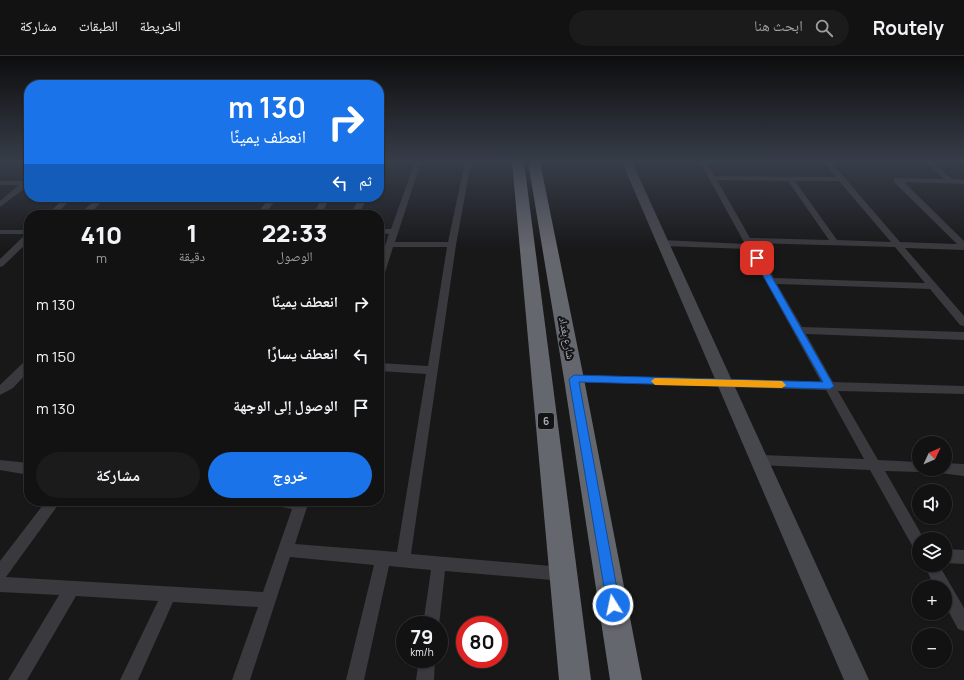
<!DOCTYPE html>
<html lang="ar">
<meta charset="utf-8">
<style>
:root{--surface:#121213;--page:#1b1b1c;--text:#f1f3f6;--muted:#9c9ea0;--line:#313233;--accent:#1a73e8}
body{margin:0;font-family:Manrope,"Noto Naskh Arabic",sans-serif;background:var(--page);color:var(--text);direction:rtl;height:100vh;display:flex;flex-direction:column;font-size:15px;white-space:nowrap}
*{box-sizing:border-box;margin:0}
p{font-size:13px;color:var(--muted)}
.icon{flex:none;width:22px;height:22px;fill:none;stroke:currentColor;stroke-width:2;stroke-linecap:round;stroke-linejoin:round}
.map{position:relative;flex:1;overflow:hidden;direction:ltr}
.drawer{position:absolute;left:24px;top:154px;width:360px;height:296px;display:flex;flex-direction:column;background:var(--surface);border-radius:16px;box-shadow:0 1px 3px #0004,0 0 0 1px var(--line);direction:rtl}
.drawer>*{flex:none}
.hud{position:absolute;left:24px;top:24px;width:360px;height:122px;border-radius:16px;box-shadow:0 1px 3px #0004,0 0 0 1px var(--line);direction:rtl;background:#1a73e8;color:#fff;overflow:hidden}
.needle{width:26px;rotate:46deg}
.buttons{position:absolute;left:912px;top:380px;display:grid;gap:8px}
.buttons a{display:grid;place-items:center;width:40px;height:40px;border-radius:50%;background:var(--surface);box-shadow:0 1px 3px #0004,0 0 0 1px var(--line);font-size:20px}
.speed{position:absolute;left:396px;top:560px;display:flex;gap:8px;font-size:20px;font-weight:700;text-align:center}
.speed>*{display:grid;place-content:center;width:52px;height:52px;border-radius:50%;background:var(--surface);box-shadow:0 1px 3px #0004,0 0 0 1px var(--line);line-height:1}
.speed small{font-size:10px;font-weight:400}
.speed .limit{border:6px solid #d22;background:#fff;color:#111}
.pin{position:absolute;display:grid;place-items:center;width:34px;height:34px;color:#fff;margin:-17px;border-radius:8px;box-shadow:0 2px 6px #0006}
.me{position:absolute;width:44px;margin:-22px;rotate:350deg;stroke-linejoin:round;filter:drop-shadow(0 0 3px #0008)}
.turn{display:flex;align-items:center;gap:14px;height:84px;padding:0 12px;font-size:18px}
.turn .icon{width:52px;height:52px;stroke-width:2.5}
.turn b{display:block;font-size:28px;line-height:34px}
.then{display:flex;align-items:center;height:38px;padding:0 12px;background:#0003;gap:8px;font-size:15px}
.eta{display:flex;justify-content:space-evenly;align-items:center;height:68px;text-align:center}
.eta b{font-size:24px;font-weight:800;line-height:28px}
.cta{display:flex;gap:8px;margin-top:auto;padding:8px 12px}
.cta a{flex:1;height:46px;border-radius:24px;background:var(--accent);color:#fff;font-size:16px;font-weight:800;line-height:46px;text-align:center}
.cta a+a{background:var(--page);color:var(--text)}
ul{padding:0;list-style:none}
li{display:flex;align-items:center;gap:12px;height:52px;padding:0 12px}
li div{flex:1}
li b{display:block;font-size:15px}
li em{font-style:normal}
header{display:flex;align-items:center;gap:24px;box-sizing:border-box;height:56px;padding:0 20px;background:var(--surface);border-bottom:1px solid var(--line)}
header strong{font-size:19px}
nav{display:flex;gap:22px;margin-inline-start:auto;font-size:14px}
.search{width:280px;height:36px;background:var(--page);display:flex;align-items:center;gap:10px;box-sizing:border-box;padding:0 14px;border-radius:22px;color:var(--muted);font-size:15px}
.map>svg:first-child{display:block}
</style>
<header>
<strong>Routely</strong>
<div class="search"><svg class="icon" aria-label="search" viewBox="0 0 24 24"><circle cx="10" cy="10" r="6"/><path d="M15 15l6 6"/></svg>ابحث هنا</div>
<nav><a>الخريطة</a><a>الطبقات</a><a>مشاركة</a></nav>
</header>
<div class="map">
<svg width="964" height="624" viewBox="0 0 964 624">
<rect width="100%" height="100%" fill="#181819"/>
<g fill="none" stroke-linecap="round" stroke-linejoin="round">
<path fill="#39393e" fill-rule="evenodd" d="M576 321 724 325 726 326 727 327 726 328 724 329 576 325 573 323Z"/>
<g fill="#39393e" fill-rule="evenodd">
<path d="M379 106H383L379 109Z"/>
<path d="M415 106H421L395 186H448L465 106H471L456 189 411 498 563 511 568 513 571 518 568 523 563 525 445 515 439 569H423L431 514 389 510 364 624H346L374 509 290 501 250 624H232L258 551 173 546 138 624H120L158 545 76 540 27 624H8L59 539 0 536V505L46 445H61L6 521 263 536 292 453 271 449 269 445H309L295 488 397 496 426 318 379 315V307L428 310 447 191H393L384 220 379 223V207L389 178 379 177V173H391Z"/>
<path d="M700 106H707L714 120 836 121 824 106H831L900 186 957 188 894 126V122L944 123 926 106H933L952 123 964 124V128L904 126 964 185V194L905 192 964 260V270L960 269 930 233 777 228 802 271 964 276V284L806 278 833 326 964 330V338L838 335 878 404 919 406V413H925L919 416 885 415 924 483H919V495L914 493 870 414 759 409 754 408 753 404 754 400 759 399 864 403 826 334 726 331 722 330 720 327 722 324 726 323 821 326 748 193 663 190 659 187 663 184 745 188ZM717 124 788 125 829 184 750 182ZM795 125H839L891 186 837 184ZM753 187 895 191 925 227 774 222Z"/>
<path d="M29 123V129L0 151V145L19 129H0V125H25Z"/>
<path d="M65 141H73L55 159H47Z"/>
<path d="M98 141H106L89 159H83V155Z"/>
<path d="M270 141H278L264 159H256Z"/>
<path d="M322 141H330L321 159H313Z"/>
<path d="M360 141H368L358 159H350Z"/>
<path d="M0 174H29V185L3 210 0 211V203L26 178H0Z"/>
<path d="M29 304V315L13 332 0 339V329L25 305Z"/>
<path d="M0 404 29 407V419L0 414Z"/>
<path d="M945 407 964 408V420L940 417 939 413H945Z"/>
<path d="M945 493 964 494V508L945 507Z"/>
<path d="M924 509H939L964 552V575L958 573 945 549V531H935Z"/>
<path d="M419 603H435L434 624H416Z"/>
</g>
<path fill="#47484e" fill-rule="evenodd" d="M622 106H632L869 624H844Z"/>
<g fill="#65676f" fill-rule="evenodd">
<path d="M512 106H524L591 624H559Z"/>
<path d="M528 106H540L584 323 642 624H610L564 323Z"/>
</g>
</g>
<linearGradient id="sky" x2="0" y2="1"><stop stop-color="#0d0d0e"/><stop offset="0.55" stop-color="#373d49"/><stop offset="1" stop-color="#373d49" stop-opacity="0"/></linearGradient>
<rect width="964" height="193" fill="url(#sky)"/>
<path fill="#1a73e8" stroke="#114b97" d="M755 200H760L761 202 834 330 830 333 579 326 620 549 618 553 613 555 609 553 607 549 569 323 574 319 823 326 753 202Z"/>
<path fill="#f59e0b" d="M655 322 782 325 786 329 782 332 655 329 651 325Z"/>
<g text-anchor="middle" stroke-width="4" stroke-linejoin="round" paint-order="stroke">
<rect fill="#131314" stroke="#7d7f87" stroke-width="1" x="538" y="357" width="16" height="16" rx="3"/>
<g font-size="10" font-weight="bold" fill="#abadb8">
<text x="546" y="369">6</text>
</g>
<g font-size="11" fill="#abadb8" stroke="#131314">
<text transform="translate(567 282) rotate(79)" y="4">شارع بغداد</text>
</g>
</g>
</svg>
<div class="buttons">
<a><svg class="needle" viewBox="-14 -14 28 28"><path d="M0-13l5 13h-10z" fill="#e53935"/><path d="M0 13l5-13h-10z" fill="#9c9ea0"/></svg></a>
<a><svg class="icon" aria-label="sound" viewBox="0 0 24 24"><path d="M4 9h4l5-4v14l-5-4H4zM17 9q2 3 0 6"/></svg></a>
<a><svg class="icon" aria-label="layers" viewBox="0 0 24 24"><path d="M12 4l9 5-9 5-9-5zM3 14l9 5 9-5"/></svg></a>
<a>+</a>
<a>−</a>
</div>
<div class="speed"><div>79<small>km/h</small></div><div class="limit">80</div></div>
<div class="pin" style="left:757px;top:202px;background:#d93025"><svg class="icon" aria-label="arrive" viewBox="0 0 24 24"><path d="M6 21V4h12l-3 4 3 4H6"/></svg></div>
<svg class="me" style="left:613px;top:549px" viewBox="-20 -20 40 40"><circle r="17" fill="#1a73e8" stroke="#fff" stroke-width="3"/><path d="M0-11L8 9 0 5-8 9z" fill="#fff"/></svg>
<div class="hud">
<div class="turn"><svg class="icon" aria-label="right" viewBox="0 0 24 24"><path d="M7 20v-9h11M14 6l5 5-5 5"/></svg><div><b>130 m</b>انعطف يمينًا</div></div>
<div class="then">ثم<svg class="icon" aria-label="left" viewBox="0 0 24 24"><path d="M17 20v-9H6M10 6l-5 5 5 5"/></svg></div>
</div>
<section class="drawer">
<div class="eta">
<div><b>22:33</b><p>الوصول</p></div>
<div><b>1</b><p>دقيقة</p></div>
<div><b>410</b><p>m</p></div>
</div>
<ul>
<li><svg class="icon" aria-label="right" viewBox="0 0 24 24"><path d="M7 20v-9h11M14 6l5 5-5 5"/></svg><div><b>انعطف يمينًا</b></div><em>130 m</em></li>
<li><svg class="icon" aria-label="left" viewBox="0 0 24 24"><path d="M17 20v-9H6M10 6l-5 5 5 5"/></svg><div><b>انعطف يسارًا</b></div><em>150 m</em></li>
<li><svg class="icon" aria-label="arrive" viewBox="0 0 24 24"><path d="M6 21V4h12l-3 4 3 4H6"/></svg><div><b>الوصول إلى الوجهة</b></div><em>130 m</em></li>
</ul>
<div class="cta"><a>خروج</a><a>مشاركة</a></div>
</section>
</div>
